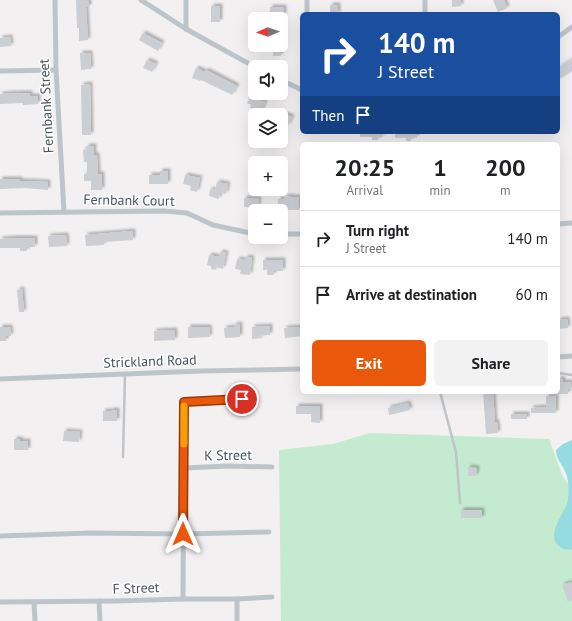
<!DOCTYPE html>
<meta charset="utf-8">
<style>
:root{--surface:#fff;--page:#f2f2f2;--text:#202124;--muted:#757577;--line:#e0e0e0;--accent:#ea580c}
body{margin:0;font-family:"PT Sans",sans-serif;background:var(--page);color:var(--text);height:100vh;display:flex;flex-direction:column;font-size:15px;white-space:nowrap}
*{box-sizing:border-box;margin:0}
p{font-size:13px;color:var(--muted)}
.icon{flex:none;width:22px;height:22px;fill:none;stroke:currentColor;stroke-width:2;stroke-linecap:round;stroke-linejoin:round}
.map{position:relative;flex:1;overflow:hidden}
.side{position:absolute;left:300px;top:142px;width:260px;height:252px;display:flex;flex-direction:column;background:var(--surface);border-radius:6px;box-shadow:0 4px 16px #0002}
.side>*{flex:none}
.top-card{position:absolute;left:300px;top:12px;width:260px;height:122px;border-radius:6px;box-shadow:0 4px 16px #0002;background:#1a4fa0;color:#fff;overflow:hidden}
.needle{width:26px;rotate:268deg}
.fabs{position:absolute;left:248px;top:12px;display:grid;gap:8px}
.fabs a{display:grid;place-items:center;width:40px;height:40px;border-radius:6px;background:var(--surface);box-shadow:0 4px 16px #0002;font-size:20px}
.pin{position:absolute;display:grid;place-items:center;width:34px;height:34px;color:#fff;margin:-17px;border:2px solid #fff;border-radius:50%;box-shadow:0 1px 4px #0007}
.me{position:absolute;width:44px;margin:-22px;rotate:0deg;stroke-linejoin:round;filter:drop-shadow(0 0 3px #0008)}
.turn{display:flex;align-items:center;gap:14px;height:84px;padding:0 12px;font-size:18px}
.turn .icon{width:52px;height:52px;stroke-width:2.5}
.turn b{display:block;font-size:28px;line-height:34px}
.then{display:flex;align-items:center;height:38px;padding:0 12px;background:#0003;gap:8px;font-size:15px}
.eta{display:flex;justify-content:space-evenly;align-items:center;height:68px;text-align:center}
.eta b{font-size:24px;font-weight:800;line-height:28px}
.primary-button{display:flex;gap:8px;margin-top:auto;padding:8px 12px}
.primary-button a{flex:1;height:46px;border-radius:6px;background:var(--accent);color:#fff;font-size:16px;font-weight:800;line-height:46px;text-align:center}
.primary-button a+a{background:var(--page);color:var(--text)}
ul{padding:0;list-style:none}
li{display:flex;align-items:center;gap:12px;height:56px;padding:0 12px;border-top:1px solid var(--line)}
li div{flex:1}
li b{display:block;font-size:15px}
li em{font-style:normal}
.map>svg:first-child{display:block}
</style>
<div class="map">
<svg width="572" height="621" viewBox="0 0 572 621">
<defs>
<filter id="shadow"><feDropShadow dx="2.5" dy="-2.5" stdDeviation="1" flood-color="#0004"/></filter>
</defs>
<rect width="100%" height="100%" fill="#f2f0f0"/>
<path fill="#c4eacf" d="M370 433 549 439 562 475 572 490V621H281L279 450 333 444Z"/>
<path fill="#96dae2" d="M572 440V549C568 550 564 550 560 547 545 536 563 515 567 504 569 497 569 488 568 482 567 467 556 462 556 450L563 444Z"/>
<g fill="#cbced2" filter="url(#shadow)">
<path d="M76 0 89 1V7H86L88 40 79 41V28H77Z"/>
<path d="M452 0H461V6L452 7Z"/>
<path d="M493 0H504L507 8 498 12Z"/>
<rect x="330" y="5" width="8" height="9"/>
<rect x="211" y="6" width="9" height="16"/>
<path d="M270 7H284V16H281V19H273V14H270Z"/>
<path d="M143 33 162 43 158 51 139 40Z"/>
<path d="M10 37 11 46 0 47V38Z"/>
<rect x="273" y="45" width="8" height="11"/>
<path d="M80 53H90L91 69 81 70Z"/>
<path d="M572 59V71L558 80V68Z"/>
<path d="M147 60 156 64 152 72 143 68Z"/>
<path d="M196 68 205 72 206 70 237 86 232 95 201 80 200 81 192 78Z"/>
<path d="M90 84 91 135H82L81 85Z"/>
<path d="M19 93H30V96H38V104L23 105V103L0 104V94Z"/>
<path d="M250 97 265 102 260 115 254 114 255 110 250 108 251 105 247 103Z"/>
<path d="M282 113 292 117 288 126 281 123Z"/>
<path d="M360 132H383V137H378V140H372V137H360Z"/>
<path d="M395 132H417V138H411V141H406V138H395Z"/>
<path d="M86 146H94V155H97L98 174H102V190H91V181H84V174H87V162H84L83 150H87Z"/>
<path d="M160 171H168V184H149V175H160Z"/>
<path d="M185 175 200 178 197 192 190 190 191 186 183 184Z"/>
<path d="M0 179H20V181L48 182V190L26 188 0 189Z"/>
<path d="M217 182 228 184 226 194 220 192 219 199 209 196 210 189 215 190Z"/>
<path d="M291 196V197H299V210H286V212H281V211H278V199H285L284 197Z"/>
<path d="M244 198 259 199 258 208 244 207Z"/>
<path d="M133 231V240L104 242V245L86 246 85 235Z"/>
<path d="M66 235 67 246 49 247 48 236Z"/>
<path d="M14 238H35V247H27V251H20V248H0V239Z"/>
<path d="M220 252 226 253 223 269 217 267 216 270 211 269V266L207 265 209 255 219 257Z"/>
<path d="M246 257 252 258 250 275 240 274 241 270 235 269 237 259 245 260Z"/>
<path d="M263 260H283V271H274V275H267V270H263Z"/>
<path d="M22 289 24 312H19L17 290Z"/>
<path d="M567 319 568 328 558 329V320Z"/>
<path d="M240 324V337L225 338 224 328 234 327V325Z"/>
<path d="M270 326V335H261L262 338 252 339V327Z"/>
<path d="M0 327H10L11 336H6V341H0Z"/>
<path d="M188 327H209L210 337 188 338Z"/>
<path d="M302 327V336L285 338 284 328Z"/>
<path d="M175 330V340L154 341V331Z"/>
<path d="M558 379H563V382H571V389H568V394H558Z"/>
<path d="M483 392H493L495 422H497L498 433 486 434Z"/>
<path d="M546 396H556V413H531V408L546 407Z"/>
<path d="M408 403 410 410 389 415 388 408Z"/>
<path d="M296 406H320V423L311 422V414H296Z"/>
<path d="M111 410H117V421H103V411H111Z"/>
<rect x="511" y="414" width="16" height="5"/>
<path d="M64 431 80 432 79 442 63 441Z"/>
<path d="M14 439H20V441H28V450H14Z"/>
<path d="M468 467 477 468 476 476H468Z"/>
<rect x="461" y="510" width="21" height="8"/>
<path d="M572 582V600L568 602 562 585Z"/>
</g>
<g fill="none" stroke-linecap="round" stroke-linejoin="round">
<g stroke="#bdc5cb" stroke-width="2.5">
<path d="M558 373 572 375"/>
<path d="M440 392 456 452 460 503"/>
<path d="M550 393V392"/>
<path d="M123 457 125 374"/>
</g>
<g stroke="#bdc5cb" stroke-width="5">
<path d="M55 0 56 70 64 212"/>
<path d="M141 0 186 29 255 67"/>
<path d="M186 0V29"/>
<path d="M307 0V14"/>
<path d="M425 0V14"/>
<path d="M558 37 572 27"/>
<path d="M0 71 56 70"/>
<path d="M281 80 302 90"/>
<path d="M0 213 164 211 187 213 213 225 255 234"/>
<path d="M558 224 572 223"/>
<path d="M281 234H302"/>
<path d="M558 357 572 356"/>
<path d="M0 379 201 371 302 369"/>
<path d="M184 468 229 466 272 467"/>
<path d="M0 536 90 533 183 534 269 532"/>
<path d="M183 599 184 402 256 398"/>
<path d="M237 599V621"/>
<path d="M99 601 100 621"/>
<path d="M0 602 115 601 183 599H237L272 597"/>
<path d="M34 602 35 621"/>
</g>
</g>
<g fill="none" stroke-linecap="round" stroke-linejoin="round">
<defs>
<path id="route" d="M183 534 184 402 242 399"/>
</defs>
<use href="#route" stroke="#983908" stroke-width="10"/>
<use href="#route" stroke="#ea580c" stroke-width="7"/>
<path stroke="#f59e0b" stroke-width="7" d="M184 406V444"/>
</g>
<g text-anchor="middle" stroke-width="3" stroke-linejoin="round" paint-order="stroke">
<g font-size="14" fill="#4a555b" stroke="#fff">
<text transform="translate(46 106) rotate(-93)" y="5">Fernbank Street</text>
<text transform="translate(129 200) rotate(1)" y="5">Fernbank Court</text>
<text transform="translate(150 361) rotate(-2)" y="5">Strickland Road</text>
<text transform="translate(228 455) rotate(-1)" y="5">K Street</text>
<text transform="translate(136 588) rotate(-2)" y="5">F Street</text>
</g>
</g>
</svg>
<div class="fabs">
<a><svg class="needle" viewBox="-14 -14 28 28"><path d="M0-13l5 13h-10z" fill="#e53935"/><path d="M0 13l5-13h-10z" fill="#757577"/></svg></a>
<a><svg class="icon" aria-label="sound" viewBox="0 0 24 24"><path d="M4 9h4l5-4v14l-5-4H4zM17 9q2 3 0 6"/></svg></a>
<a><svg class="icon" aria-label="layers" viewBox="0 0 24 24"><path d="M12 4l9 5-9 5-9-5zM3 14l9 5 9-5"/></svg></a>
<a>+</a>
<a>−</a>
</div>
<div class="pin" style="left:242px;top:399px;background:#d93025"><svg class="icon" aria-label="arrive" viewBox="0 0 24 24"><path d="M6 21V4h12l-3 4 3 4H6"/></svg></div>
<svg class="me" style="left:183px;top:534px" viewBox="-20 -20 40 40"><path d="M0-17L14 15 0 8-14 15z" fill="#ea580c" stroke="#fff" stroke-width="4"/></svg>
<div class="top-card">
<div class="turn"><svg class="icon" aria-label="right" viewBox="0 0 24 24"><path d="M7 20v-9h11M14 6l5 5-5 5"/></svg><div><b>140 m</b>J Street</div></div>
<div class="then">Then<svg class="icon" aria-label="arrive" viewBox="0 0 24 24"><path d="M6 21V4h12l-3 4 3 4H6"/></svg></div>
</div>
<section class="side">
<div class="eta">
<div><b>20:25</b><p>Arrival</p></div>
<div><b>1</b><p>min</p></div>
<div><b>200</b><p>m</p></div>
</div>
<ul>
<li><svg class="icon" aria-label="right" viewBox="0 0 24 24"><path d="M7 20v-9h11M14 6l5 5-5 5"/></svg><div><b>Turn right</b><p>J Street</p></div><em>140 m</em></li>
<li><svg class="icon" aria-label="arrive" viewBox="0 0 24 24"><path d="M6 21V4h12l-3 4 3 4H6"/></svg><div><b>Arrive at destination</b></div><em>60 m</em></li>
</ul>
<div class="primary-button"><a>Exit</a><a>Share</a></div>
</section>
</div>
